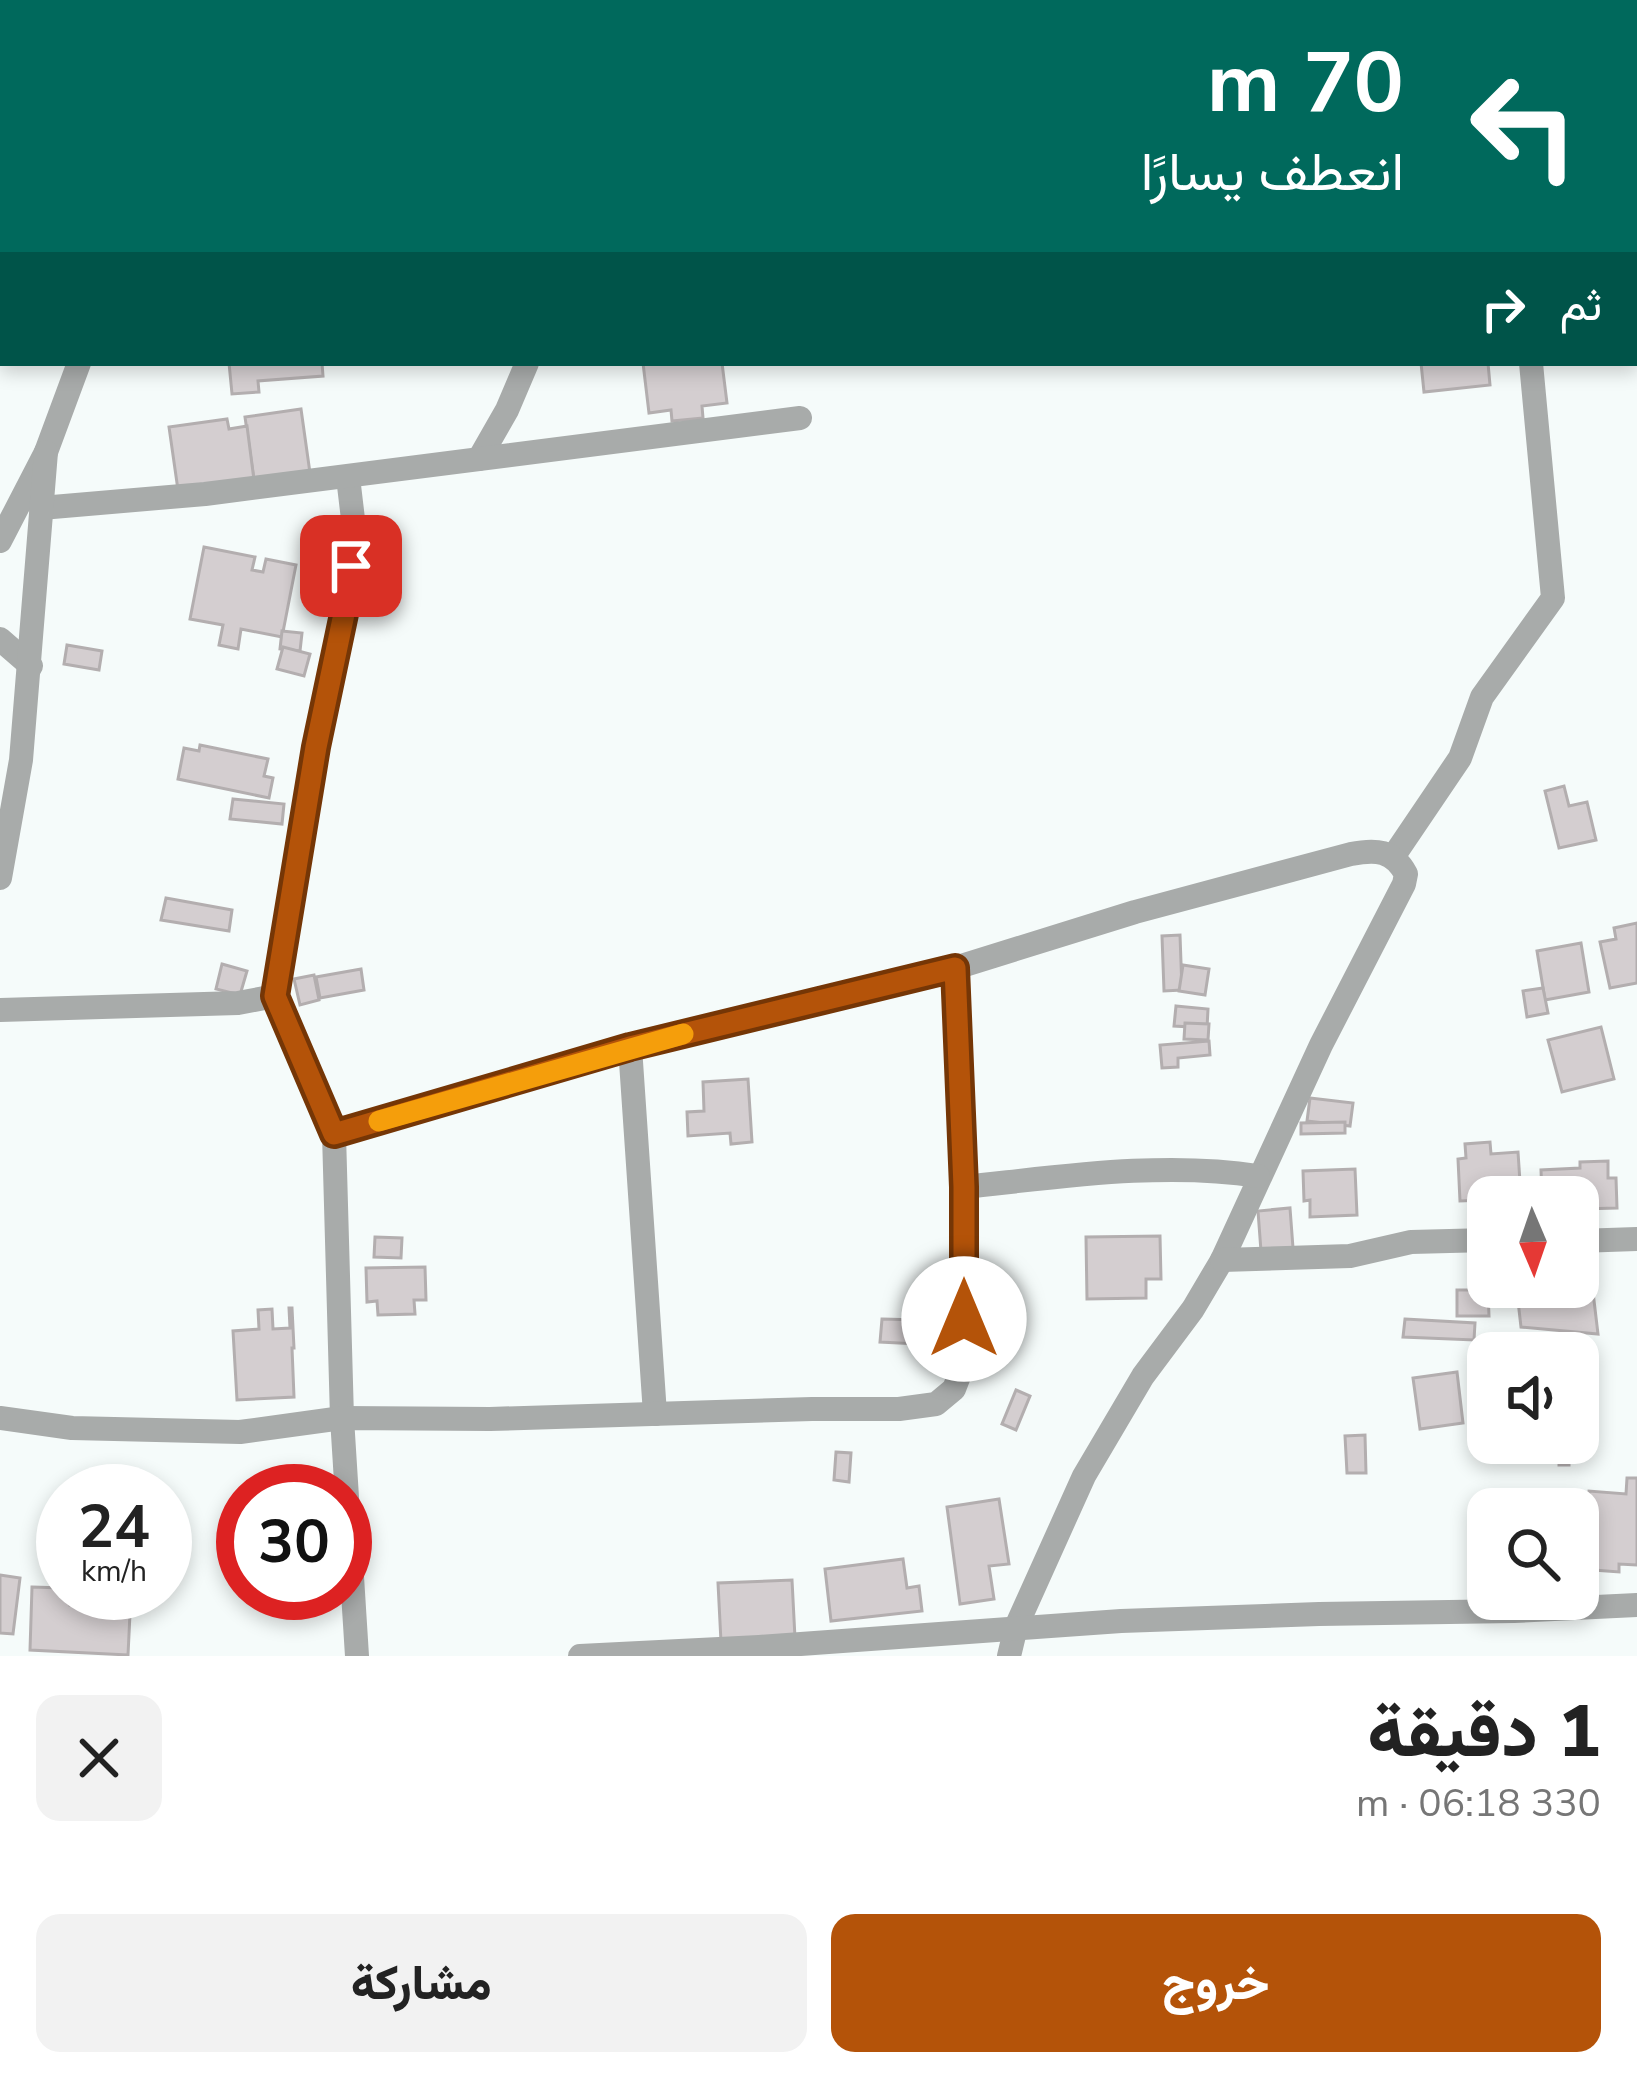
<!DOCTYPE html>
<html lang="ar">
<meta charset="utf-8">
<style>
:root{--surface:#fff;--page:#f2f2f2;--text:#222;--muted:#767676;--accent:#b45309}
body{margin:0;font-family:"Nunito Sans",Vazirmatn,sans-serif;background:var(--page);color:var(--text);direction:rtl;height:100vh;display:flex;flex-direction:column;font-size:45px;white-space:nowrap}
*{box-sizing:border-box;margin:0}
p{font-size:39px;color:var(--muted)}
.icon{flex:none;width:66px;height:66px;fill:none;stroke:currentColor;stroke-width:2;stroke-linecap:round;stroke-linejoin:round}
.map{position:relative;height:1656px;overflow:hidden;direction:ltr}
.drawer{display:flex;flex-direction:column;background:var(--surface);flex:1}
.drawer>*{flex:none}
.guide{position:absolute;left:0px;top:0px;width:1638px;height:366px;box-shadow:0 6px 18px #0003;direction:rtl;background:#00695c;color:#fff;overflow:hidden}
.needle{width:78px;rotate:178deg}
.buttons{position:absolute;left:1467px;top:1176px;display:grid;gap:24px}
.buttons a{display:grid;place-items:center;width:132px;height:132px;border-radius:24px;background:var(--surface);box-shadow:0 6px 18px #0003;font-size:60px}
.speed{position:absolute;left:36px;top:1464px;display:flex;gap:24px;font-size:60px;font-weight:700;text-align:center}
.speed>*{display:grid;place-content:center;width:156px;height:156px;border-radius:50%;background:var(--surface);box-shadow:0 6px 18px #0003;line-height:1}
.speed small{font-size:30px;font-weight:400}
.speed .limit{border:18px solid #d22;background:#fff;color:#111}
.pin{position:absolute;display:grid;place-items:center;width:102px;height:102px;color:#fff;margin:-51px;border-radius:24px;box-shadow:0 6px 18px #0006}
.me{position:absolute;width:132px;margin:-66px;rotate:0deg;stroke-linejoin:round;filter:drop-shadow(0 0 9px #0008)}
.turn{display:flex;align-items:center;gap:42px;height:252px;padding:0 36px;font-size:54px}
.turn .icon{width:156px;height:156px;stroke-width:2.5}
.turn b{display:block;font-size:84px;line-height:102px}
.then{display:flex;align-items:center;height:114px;padding:0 36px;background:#0003;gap:24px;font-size:45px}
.round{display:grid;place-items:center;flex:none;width:126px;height:126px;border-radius:24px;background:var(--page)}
.overview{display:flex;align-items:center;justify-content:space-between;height:204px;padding:0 36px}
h1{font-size:72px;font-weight:800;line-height:90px}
.action{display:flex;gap:24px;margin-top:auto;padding:24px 36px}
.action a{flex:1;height:138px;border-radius:24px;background:var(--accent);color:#fff;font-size:48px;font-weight:800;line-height:138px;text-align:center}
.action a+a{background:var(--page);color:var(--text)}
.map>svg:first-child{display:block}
</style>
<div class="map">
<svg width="1637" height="1656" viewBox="0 0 1637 1656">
<rect width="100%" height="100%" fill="#f5fbfa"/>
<g fill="#d4ced0" stroke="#b3aeaf" stroke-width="3">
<path d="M229 363H322L323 376 258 381 259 392 232 394Z"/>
<path d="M643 363H722L727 403 702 406 703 418 672 421 671 410 649 413Z"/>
<path d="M1421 363H1488L1490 385 1424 392Z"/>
<path d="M301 409 310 473 254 480 245 417Z"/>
<path d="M227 419 229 429 247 426 254 480 178 490 169 427Z"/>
<path d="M204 547 255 557 252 570 263 572 266 559 296 565 282 637 241 629 238 649 219 645 223 625 190 619Z"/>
<path d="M282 631 302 633 300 651 280 649Z"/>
<path d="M67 645 102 651 99 670 64 664Z"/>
<path d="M283 647 310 654 304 676 277 669Z"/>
<path d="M200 745 268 759 264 776 273 778 269 798 178 779 184 748 199 751Z"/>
<path d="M1564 786 1569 806 1587 802 1596 840 1559 848 1545 791Z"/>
<path d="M233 799 284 804 282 824 230 819Z"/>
<path d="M166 898 232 910 229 931 161 920Z"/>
<path d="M1637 923V983L1610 988 1600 942 1616 939 1614 928Z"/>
<path d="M1180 935 1182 990 1164 991 1162 936Z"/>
<path d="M1581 943 1589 992 1545 1000 1537 951Z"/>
<path d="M222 964 247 971 240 995 216 989Z"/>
<path d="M1183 965 1209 969 1205 995 1179 991Z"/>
<path d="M361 969 364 990 320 998 316 977Z"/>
<path d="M314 975 319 1000 300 1005 294 979Z"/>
<path d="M1543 988 1548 1013 1527 1017 1523 991Z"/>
<path d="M1176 1006 1208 1009 1207 1028 1174 1026Z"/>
<path d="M1185 1023 1209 1024 1208 1040 1184 1039Z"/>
<path d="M1601 1027 1614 1079 1562 1092 1548 1040Z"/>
<path d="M1209 1041 1210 1055 1178 1058V1067L1162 1068 1160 1045Z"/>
<path d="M748 1079 752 1142 731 1144 730 1133 688 1136 687 1112 704 1111 703 1082Z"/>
<path d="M1310 1098 1353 1103 1350 1126 1307 1121Z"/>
<path d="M1345 1122V1133L1301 1134V1123Z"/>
<path d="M1490 1142 1491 1154 1518 1152 1521 1197H1488V1213H1484V1200L1460 1201 1458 1159 1466 1158 1465 1144Z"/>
<path d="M1608 1161V1178H1616L1617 1208 1580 1209 1578 1197H1542L1541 1170 1580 1168V1162Z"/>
<path d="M1355 1169 1357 1215 1310 1217V1200L1304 1201 1303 1171Z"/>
<path d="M1290 1208 1293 1248 1261 1251 1258 1211Z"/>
<path d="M1160 1236 1161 1279H1146V1298L1087 1299 1086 1237Z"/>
<path d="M375 1237 402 1238 401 1258 374 1257Z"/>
<path d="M425 1267 426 1300H414L415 1314 378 1315 377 1301 367 1302 366 1268Z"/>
<path d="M1457 1290H1488L1489 1316H1457Z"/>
<path d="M1593 1292 1598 1334 1521 1327 1518 1301Z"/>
<path d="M289 1308H292L294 1348H292L294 1397 237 1400 233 1331 259 1329 258 1310 272 1309 273 1329 290 1328Z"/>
<path d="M882 1319 919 1320 918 1344 880 1342Z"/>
<path d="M1405 1319 1475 1323 1474 1340 1403 1337Z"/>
<path d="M1457 1372 1463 1423 1420 1429 1413 1378Z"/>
<path d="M1016 1390 1030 1396 1016 1430 1002 1424Z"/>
<path d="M1365 1435 1366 1473H1347L1345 1436Z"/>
<path d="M1513 1443H1569V1465H1559V1459H1525L1524 1446H1513Z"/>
<path d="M836 1452 851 1453 849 1482 834 1480Z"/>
<path d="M1627 1478H1637V1565L1619 1564V1572L1594 1570 1597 1525 1586 1524 1589 1491 1626 1494Z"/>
<path d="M999 1499 1009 1564 989 1566 994 1599 960 1604 947 1507Z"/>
<path d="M903 1559 907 1588 919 1586 922 1611 831 1621 825 1569Z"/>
<path d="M0 1575 20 1578 13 1634 0 1633Z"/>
<path d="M792 1580 795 1638 721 1642 718 1583Z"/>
<path d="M32 1587 63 1588V1593H70V1605L94 1606V1593H131L128 1655 30 1650Z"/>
</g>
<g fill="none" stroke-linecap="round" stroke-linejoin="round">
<g stroke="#a8abaa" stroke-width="24">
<path d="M1486 0V3"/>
<path d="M177 3 178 0"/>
<path d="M1059 3 1072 0"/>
<path d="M0 207H3"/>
<path d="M479 459 507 410 527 363"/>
<path d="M348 477 355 536 348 595 316 747 275 996 334 1134 342 1418 357 1656"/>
<path d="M41 508 205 494 800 418"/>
<path d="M0 541 46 452 79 363"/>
<path d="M0 639 31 666"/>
<path d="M1393 857 1460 758 1482 697 1553 598 1531 363"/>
<path d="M0 878 21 760 46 452"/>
<path d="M0 1010 238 1003 275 996"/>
<path d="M630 1047 655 1414"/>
<path d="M334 1134 630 1047 955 968 1135 912 1351 854C1376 849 1393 850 1406 874L1404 884 1321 1045 1222 1260 1193 1309 1143 1376 1084 1476 1016 1627 1009 1656"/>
<path d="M964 1187C1060 1177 1162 1161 1258 1176"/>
<path d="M1578 1241 1637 1239"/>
<path d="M1222 1260 1350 1256 1411 1242 1488 1240"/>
<path d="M0 1418 72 1428 240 1432 342 1418 490 1419 812 1409H899L936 1404 954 1389 964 1363V1187L955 968"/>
<path d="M580 1656 759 1647 1121 1621 1319 1614 1514 1611 1637 1605"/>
</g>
</g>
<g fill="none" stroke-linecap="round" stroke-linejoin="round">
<defs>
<path id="route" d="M351 566 348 595 316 747 275 996 334 1134 630 1047 955 968 964 1187V1319"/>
</defs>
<use href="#route" stroke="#753606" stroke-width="30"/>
<use href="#route" stroke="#b45309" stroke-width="21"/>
<path stroke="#f59e0b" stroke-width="21" d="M379 1121 683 1034"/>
</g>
</svg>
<div class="buttons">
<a><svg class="needle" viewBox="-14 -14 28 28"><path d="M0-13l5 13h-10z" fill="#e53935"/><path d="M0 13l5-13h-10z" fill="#767676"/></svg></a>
<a><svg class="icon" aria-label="sound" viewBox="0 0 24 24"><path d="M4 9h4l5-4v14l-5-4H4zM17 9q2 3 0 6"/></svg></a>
<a><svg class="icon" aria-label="search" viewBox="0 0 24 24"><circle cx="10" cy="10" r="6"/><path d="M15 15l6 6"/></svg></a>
</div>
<div class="speed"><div>24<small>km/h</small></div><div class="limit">30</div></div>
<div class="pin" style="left:351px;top:566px;background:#d93025"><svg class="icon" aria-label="arrive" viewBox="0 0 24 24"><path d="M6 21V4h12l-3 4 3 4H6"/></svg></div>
<svg class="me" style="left:964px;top:1319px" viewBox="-20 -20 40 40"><circle r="19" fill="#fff"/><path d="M0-13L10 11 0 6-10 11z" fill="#b45309"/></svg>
<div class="guide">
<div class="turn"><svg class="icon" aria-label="left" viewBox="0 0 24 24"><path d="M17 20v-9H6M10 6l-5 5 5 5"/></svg><div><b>70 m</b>انعطف يسارًا</div></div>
<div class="then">ثم<svg class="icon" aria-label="right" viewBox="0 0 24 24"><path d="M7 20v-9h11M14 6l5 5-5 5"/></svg></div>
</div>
</div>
<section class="drawer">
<div class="overview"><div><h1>1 دقيقة</h1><p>330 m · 06:18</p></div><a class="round"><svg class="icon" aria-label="close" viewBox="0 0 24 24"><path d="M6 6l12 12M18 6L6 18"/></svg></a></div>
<div class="action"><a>خروج</a><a>مشاركة</a></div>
</section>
